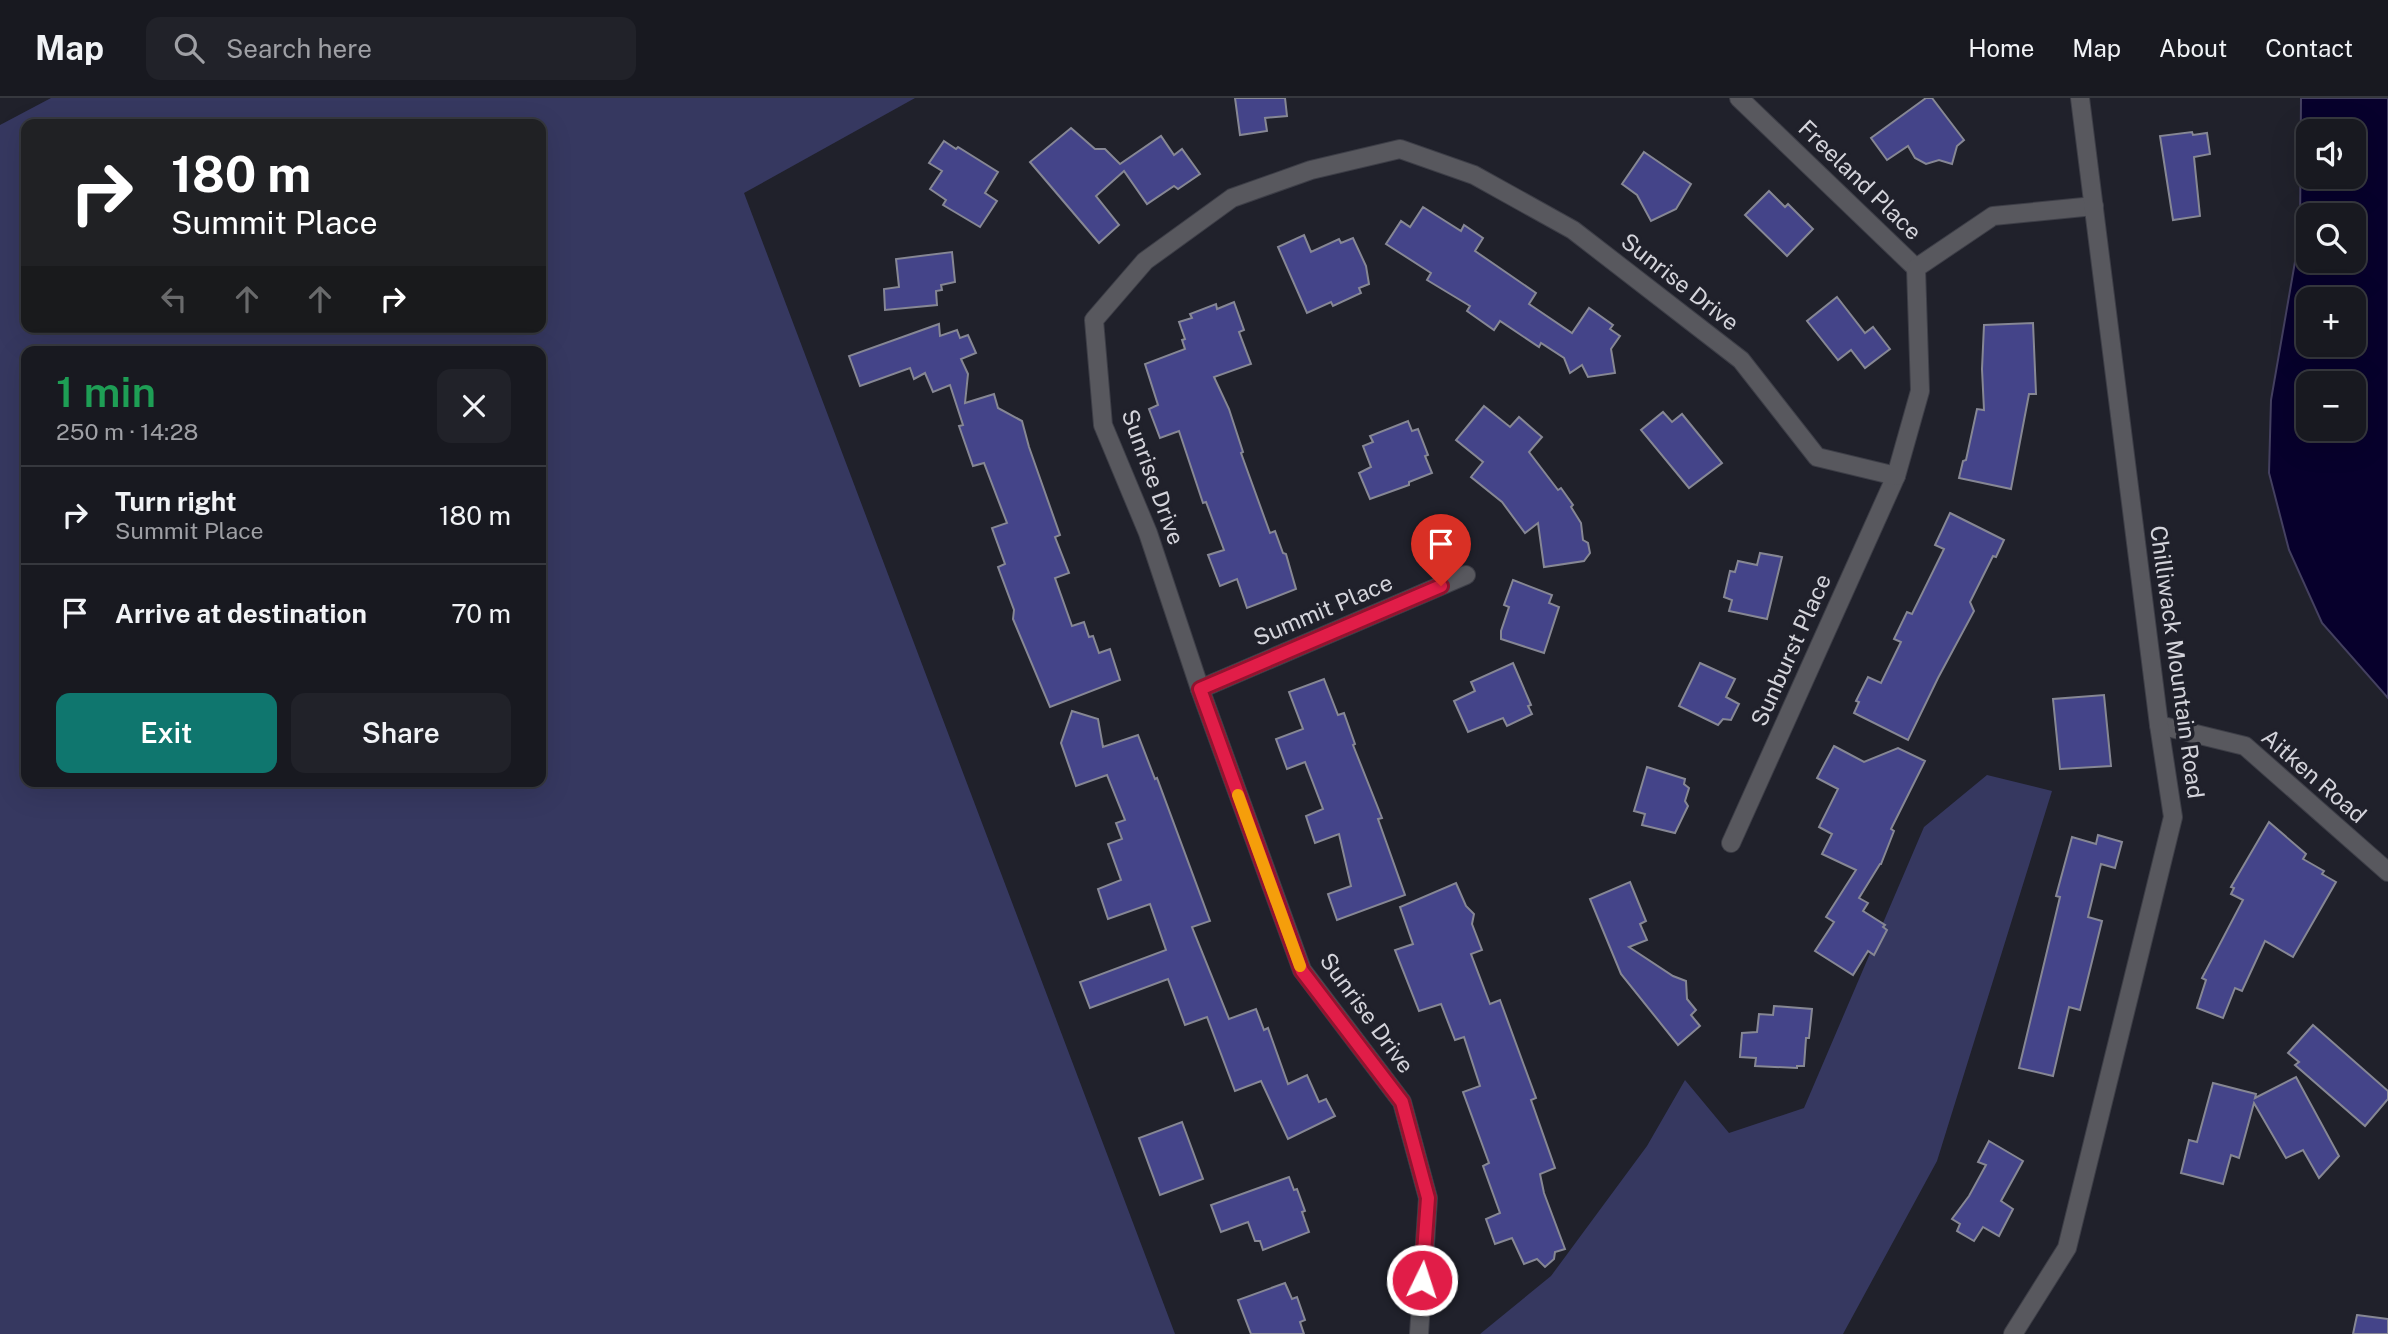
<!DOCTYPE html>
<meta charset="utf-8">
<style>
:root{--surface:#181920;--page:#212229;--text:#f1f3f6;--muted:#9fa0a5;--line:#36383e;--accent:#0f766e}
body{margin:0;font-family:"Public Sans",sans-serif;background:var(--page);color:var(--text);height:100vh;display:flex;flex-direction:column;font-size:26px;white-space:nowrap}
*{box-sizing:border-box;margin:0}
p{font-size:23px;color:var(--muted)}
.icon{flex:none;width:38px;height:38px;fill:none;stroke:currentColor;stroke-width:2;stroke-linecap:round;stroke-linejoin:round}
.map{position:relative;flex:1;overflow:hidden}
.panel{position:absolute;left:21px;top:248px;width:525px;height:441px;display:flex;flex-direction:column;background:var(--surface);border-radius:14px;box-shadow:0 7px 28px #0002,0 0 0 2px var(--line)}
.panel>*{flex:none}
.hud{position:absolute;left:21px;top:21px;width:525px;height:214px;border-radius:14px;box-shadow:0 7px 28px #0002,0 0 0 2px var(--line);background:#202124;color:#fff;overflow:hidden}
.buttons{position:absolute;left:2296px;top:21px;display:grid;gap:14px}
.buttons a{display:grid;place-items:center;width:70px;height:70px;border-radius:14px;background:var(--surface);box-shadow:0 7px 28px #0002,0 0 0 2px var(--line);font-size:35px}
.pin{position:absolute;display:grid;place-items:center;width:60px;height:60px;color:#fff;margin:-72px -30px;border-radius:50% 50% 50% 0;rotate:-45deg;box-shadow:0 0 7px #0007}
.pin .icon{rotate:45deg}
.me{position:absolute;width:77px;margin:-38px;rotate:4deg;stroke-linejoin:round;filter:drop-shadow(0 0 5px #0008)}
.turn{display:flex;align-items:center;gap:24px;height:147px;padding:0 35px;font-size:32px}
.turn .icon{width:91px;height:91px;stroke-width:2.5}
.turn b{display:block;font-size:49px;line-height:60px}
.lanes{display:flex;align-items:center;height:66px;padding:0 35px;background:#0003;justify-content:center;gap:35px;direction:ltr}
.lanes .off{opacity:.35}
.round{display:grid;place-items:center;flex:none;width:74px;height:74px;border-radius:14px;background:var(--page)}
.overview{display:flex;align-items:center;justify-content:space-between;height:119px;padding:0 35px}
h1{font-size:42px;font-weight:600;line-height:52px;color:#1e9e55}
.action{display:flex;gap:14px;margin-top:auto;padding:14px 35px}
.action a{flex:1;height:80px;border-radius:14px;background:var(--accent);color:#fff;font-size:28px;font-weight:600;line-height:80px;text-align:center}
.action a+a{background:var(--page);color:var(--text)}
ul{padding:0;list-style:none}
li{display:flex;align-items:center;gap:21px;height:98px;padding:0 35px;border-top:2px solid var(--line)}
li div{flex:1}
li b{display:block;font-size:26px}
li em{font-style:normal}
header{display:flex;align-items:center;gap:42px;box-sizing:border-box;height:98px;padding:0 35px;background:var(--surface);border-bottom:2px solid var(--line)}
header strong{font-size:33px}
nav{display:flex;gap:38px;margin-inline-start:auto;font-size:24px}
.search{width:490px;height:63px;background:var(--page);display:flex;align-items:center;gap:18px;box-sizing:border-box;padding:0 24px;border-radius:14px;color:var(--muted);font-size:26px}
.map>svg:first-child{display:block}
</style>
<header>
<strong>Map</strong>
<div class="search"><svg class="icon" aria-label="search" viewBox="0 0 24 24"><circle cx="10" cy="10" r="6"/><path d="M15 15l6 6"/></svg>Search here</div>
<nav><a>Home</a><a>Map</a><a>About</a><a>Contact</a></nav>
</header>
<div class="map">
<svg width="2388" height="1236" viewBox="0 0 2388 1236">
<rect width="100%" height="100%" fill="#20212b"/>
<g fill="#363860" fill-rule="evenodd">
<path d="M51 0H915L744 95 1175 1236H0V27ZM26 26H541V229H26ZM26 254H541V684H26Z"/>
<path d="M1987 677 2052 693 1937 1063 1843 1236H1480L1551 1178 1647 1048 1685 982 1729 1035 1804 1010 1924 729Z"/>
</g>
<path fill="#07002c" stroke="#444060" stroke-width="2" fill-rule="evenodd" d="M2301 0H2388V600L2322 525 2289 452 2269 375 2271 302 2300 135ZM2308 33H2354V79H2308ZM2308 117H2354V163H2308ZM2308 201H2354V247H2308ZM2308 285H2354V331H2308Z"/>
<g fill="#444489" stroke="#868794" stroke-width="2">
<path d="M1235 0H1285L1287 18 1265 20 1267 33 1240 37Z"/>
<path d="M1926 0H1932L1964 42 1957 48 1952 66 1939 62 1926 66 1915 60 1908 48 1887 62 1871 40Z"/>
<path d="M1071 30 1095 51H1105L1120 66 1161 38 1174 57 1182 51 1200 76 1178 91 1174 88 1147 106 1124 73 1096 98 1119 127 1099 145 1030 64Z"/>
<path d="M2192 34 2193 37 2207 35 2210 56 2194 59 2200 118 2173 122 2160 38Z"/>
<path d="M944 43 956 51 958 49 998 74 985 95 997 103 980 129 943 107 946 102 930 91 942 73 929 65Z"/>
<path d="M1644 54 1691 86 1676 111 1651 123 1637 97 1622 86Z"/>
<path d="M1769 93 1785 109 1788 106 1813 131 1787 158 1745 117Z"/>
<path d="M1423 109 1461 133 1464 127 1483 140 1475 153 1536 195 1529 206 1572 235 1589 210 1613 227 1610 231 1620 238 1611 251 1615 275 1588 279 1582 267 1570 275 1564 260 1541 245 1539 249 1500 223 1494 232 1467 213 1470 208 1427 182 1431 175 1386 146 1401 123 1410 129Z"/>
<path d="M1304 137 1311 154 1339 141 1341 145 1353 140 1366 168 1369 186 1359 190 1361 195 1333 208 1331 204 1307 215 1278 149Z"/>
<path d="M952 154 955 184 941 187 942 192 936 193 937 207 885 212 884 191 899 189 896 161Z"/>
<path d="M1837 199 1865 235 1873 229 1890 251 1865 270 1851 252 1838 262 1807 223Z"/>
<path d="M1234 204 1244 232 1239 234 1251 266 1214 279 1229 311 1243 354 1241 355 1270 435 1275 433 1283 455 1286 456 1296 491 1247 510 1237 481 1220 488 1208 457 1224 452 1206 404 1203 405 1179 333 1160 340 1149 311 1158 307 1145 266 1185 251 1182 242 1185 241 1179 224 1192 220 1190 216 1216 206 1217 211Z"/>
<path d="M2033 225 2036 296H2029L2011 391 1959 380 1963 363 1966 362 1977 311 1984 312 1982 271 1984 227Z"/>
<path d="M939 226 940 238 957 232 960 240 968 237 976 255 961 261 968 276 965 305 994 296 998 310 1022 323 1029 349 1060 437 1055 439 1069 475 1055 480 1072 528 1084 524 1089 539 1093 538 1099 555 1110 551 1120 582 1050 609 1013 521 1014 512 998 469 1005 466 992 430 1007 425 984 365 973 368 959 328 963 327 950 287 933 294 925 275 914 281 910 270 860 288 849 258Z"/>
<path d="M1484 308 1510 329 1519 319 1542 339 1529 354 1558 392 1561 390 1573 407 1571 409 1581 425 1583 442 1588 445 1590 455 1584 463 1544 469 1538 425 1525 435 1502 404 1471 379 1483 364 1456 342Z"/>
<path d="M1663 314 1672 324 1682 316 1722 365 1689 390 1641 332Z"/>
<path d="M1408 323 1412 333 1418 331 1428 357 1425 358 1432 375 1409 384V387L1370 401 1359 375 1371 369 1363 348 1373 344 1370 338Z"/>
<path d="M1950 415 2004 442 1996 459 1993 458 1970 504 1974 513 1938 580 1908 642 1854 615 1859 604 1856 603 1868 579 1881 585 1901 544 1894 541 1907 514 1912 516 1944 451 1935 447Z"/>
<path d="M1760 455 1782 459 1767 521 1729 513 1732 502 1724 499 1730 473 1735 474 1738 463 1757 467Z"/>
<path d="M1513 482 1552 497 1549 505 1559 509 1544 555 1501 541V533L1509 509 1504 507Z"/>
<path d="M1513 565 1531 607 1528 608 1532 616 1507 628 1503 620 1468 634 1454 603 1475 593 1471 584Z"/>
<path d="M1700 565 1735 581 1726 599 1739 606 1731 622 1723 621 1718 627 1679 608Z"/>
<path d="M1324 581 1338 617 1344 615 1355 646 1353 647 1382 720 1378 721 1405 797 1337 822 1328 796 1351 788 1339 736 1315 745 1306 718 1323 711 1305 664 1287 671 1276 641 1303 631 1289 594Z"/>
<path d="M2104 597 2111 668 2060 671 2053 601Z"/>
<path d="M1072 613 1098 621 1103 649 1138 637 1155 681 1157 680 1210 823 1192 829 1229 921 1256 911 1264 932 1268 930 1288 986 1307 977 1319 1004 1326 1001 1335 1018 1288 1041 1261 983 1235 993 1207 919 1185 927 1168 881 1090 910 1080 884 1166 852 1150 806 1108 821 1098 791 1121 782 1108 746 1122 741 1116 725 1125 722 1107 677 1076 688 1061 645Z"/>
<path d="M1834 648 1864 664 1898 650 1925 663 1891 731 1894 733 1881 766H1880L1859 800 1868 805 1863 813 1885 827 1883 829 1887 832 1874 857 1868 853 1853 877 1815 853 1834 824 1826 819 1856 772 1822 756 1832 736 1819 729 1838 691 1817 680Z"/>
<path d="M1647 669 1685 681 1684 686 1689 690 1685 703 1688 708 1675 735 1642 727 1645 716 1634 713Z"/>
<path d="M2269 724 2306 756 2303 761 2324 773 2322 776 2336 784 2293 859 2265 843 2242 893 2235 890 2223 920 2197 910 2206 882 2202 880 2243 802 2231 796 2234 790 2231 789Z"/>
<path d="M2098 737 2122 744 2115 770 2101 766 2088 819 2102 823 2080 912 2069 909 2053 978 2019 970 2060 799 2056 798 2072 739 2096 746Z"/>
<path d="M1630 784 1646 823 1640 826 1647 842 1629 849 1673 878 1686 883 1687 901 1696 912 1691 917 1700 928 1678 947 1621 876 1590 801Z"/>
<path d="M1456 785 1466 808 1474 816 1472 826 1482 852 1471 856 1490 906 1500 902 1536 1000 1531 1002 1555 1070 1540 1076 1544 1095 1565 1151 1555 1154 1554 1161 1545 1169 1537 1161 1524 1166 1512 1140 1495 1146 1486 1121 1500 1115 1483 1068 1489 1065 1463 994 1480 988 1464 939 1455 942 1441 906 1419 913 1395 852 1413 846 1400 809Z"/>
<path d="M1774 908 1812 911 1809 940H1806L1804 968H1797V970L1755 968 1756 960 1740 959 1742 935 1757 934 1759 916 1773 917Z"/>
<path d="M2313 927 2388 993V1001L2365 1028 2295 967 2299 964 2288 955Z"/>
<path d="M2296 979 2339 1058 2319 1080 2303 1052 2286 1060 2254 1005 2239 1060 2231 1057 2223 1086 2181 1075 2189 1042 2197 1044 2213 985 2256 996 2255 1000Z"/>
<path d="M1182 1024 1203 1081 1160 1097 1139 1040Z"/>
<path d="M1989 1043 2023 1063 2001 1103 2013 1111 1999 1138 1983 1129 1974 1143 1957 1133 1960 1126 1952 1121 1969 1098 1986 1067 1978 1064Z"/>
<path d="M1289 1079 1294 1092 1297 1091 1305 1113 1302 1114 1309 1134 1263 1152 1260 1143H1255L1248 1124 1221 1134 1211 1107Z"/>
<path d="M1285 1185 1292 1201 1297 1199 1305 1222 1300 1224 1304 1236H1251L1238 1202Z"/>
<path d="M2357 1217 2388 1221V1236H2353Z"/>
</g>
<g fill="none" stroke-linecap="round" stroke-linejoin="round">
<defs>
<g id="minor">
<path d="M1739 0 1916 170"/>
<path d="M1200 591 1466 477"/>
<path d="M2159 627 2245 648 2388 774"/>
<path d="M1731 745 1896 378"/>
<path d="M1419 1236 1428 1100 1402 1004 1302 872 1200 591 1148 435 1103 327 1094 222 1145 163 1232 100 1311 72 1400 51 1474 77 1573 132 1741 262 1817 359 1896 378 1920 293 1916 170 1993 118 2094 108"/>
<path d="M2013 1236 2067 1150 2173 719 2159 627 2080 0"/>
</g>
</defs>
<use href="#minor" stroke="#3d3e47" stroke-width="20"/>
<use href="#minor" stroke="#58585e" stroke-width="18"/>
</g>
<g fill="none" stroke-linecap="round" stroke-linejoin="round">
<defs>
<path id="route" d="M1422 1182 1428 1100 1402 1004 1302 873 1200 591 1441 488"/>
</defs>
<use href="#route" stroke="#92132f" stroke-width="18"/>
<use href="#route" stroke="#e11d48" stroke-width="12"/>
<path stroke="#f59e0b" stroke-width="12" d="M1238 697 1300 868"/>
</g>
<g text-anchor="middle" stroke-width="7" stroke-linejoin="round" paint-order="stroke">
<g font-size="23" fill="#d4d4db" stroke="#20212b">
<text transform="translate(1860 82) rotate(44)" y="8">Freeland Place</text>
<text transform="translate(1680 184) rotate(38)" y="8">Sunrise Drive</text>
<text transform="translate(1153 379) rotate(70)" y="8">Sunrise Drive</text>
<text transform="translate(1323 512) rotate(-23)" y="8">Summit Place</text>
<text transform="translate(1791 552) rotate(-66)" y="8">Sunburst Place</text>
<text transform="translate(2177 564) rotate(82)" y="8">Chilliwack Mountain Road</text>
<text transform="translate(2314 678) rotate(41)" y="8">Aitken Road</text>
<text transform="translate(1367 915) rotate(54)" y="8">Sunrise Drive</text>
</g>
</g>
</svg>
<div class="buttons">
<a><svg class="icon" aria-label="sound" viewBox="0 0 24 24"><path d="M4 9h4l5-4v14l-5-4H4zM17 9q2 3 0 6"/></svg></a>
<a><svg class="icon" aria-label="search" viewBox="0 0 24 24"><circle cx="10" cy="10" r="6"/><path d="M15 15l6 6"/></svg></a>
<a>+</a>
<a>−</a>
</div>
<div class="pin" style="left:1441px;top:488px;background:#d93025"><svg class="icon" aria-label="arrive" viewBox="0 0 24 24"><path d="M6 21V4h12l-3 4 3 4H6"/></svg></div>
<svg class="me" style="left:1422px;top:1182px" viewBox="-20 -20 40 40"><circle r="17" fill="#e11d48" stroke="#fff" stroke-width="3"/><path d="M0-11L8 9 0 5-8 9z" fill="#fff"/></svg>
<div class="hud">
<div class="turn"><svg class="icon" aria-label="right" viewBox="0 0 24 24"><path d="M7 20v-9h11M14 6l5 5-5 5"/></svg><div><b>180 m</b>Summit Place</div></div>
<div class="lanes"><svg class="icon off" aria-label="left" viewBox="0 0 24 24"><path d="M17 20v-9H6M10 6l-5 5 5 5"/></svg><svg class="icon off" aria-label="ahead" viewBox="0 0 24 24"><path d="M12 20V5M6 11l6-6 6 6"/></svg><svg class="icon off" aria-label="ahead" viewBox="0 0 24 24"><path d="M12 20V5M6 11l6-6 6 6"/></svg><svg class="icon" aria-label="right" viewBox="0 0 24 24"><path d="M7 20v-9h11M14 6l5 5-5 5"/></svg></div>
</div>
<section class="panel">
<div class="overview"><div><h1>1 min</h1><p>250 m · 14:28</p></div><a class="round"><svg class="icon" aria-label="close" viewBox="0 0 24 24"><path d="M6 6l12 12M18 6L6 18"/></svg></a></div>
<ul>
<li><svg class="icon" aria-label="right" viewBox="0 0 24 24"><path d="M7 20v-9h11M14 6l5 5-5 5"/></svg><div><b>Turn right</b><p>Summit Place</p></div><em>180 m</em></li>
<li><svg class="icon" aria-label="arrive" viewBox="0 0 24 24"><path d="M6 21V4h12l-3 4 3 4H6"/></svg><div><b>Arrive at destination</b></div><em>70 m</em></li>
</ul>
<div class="action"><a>Exit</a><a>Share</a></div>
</section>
</div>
